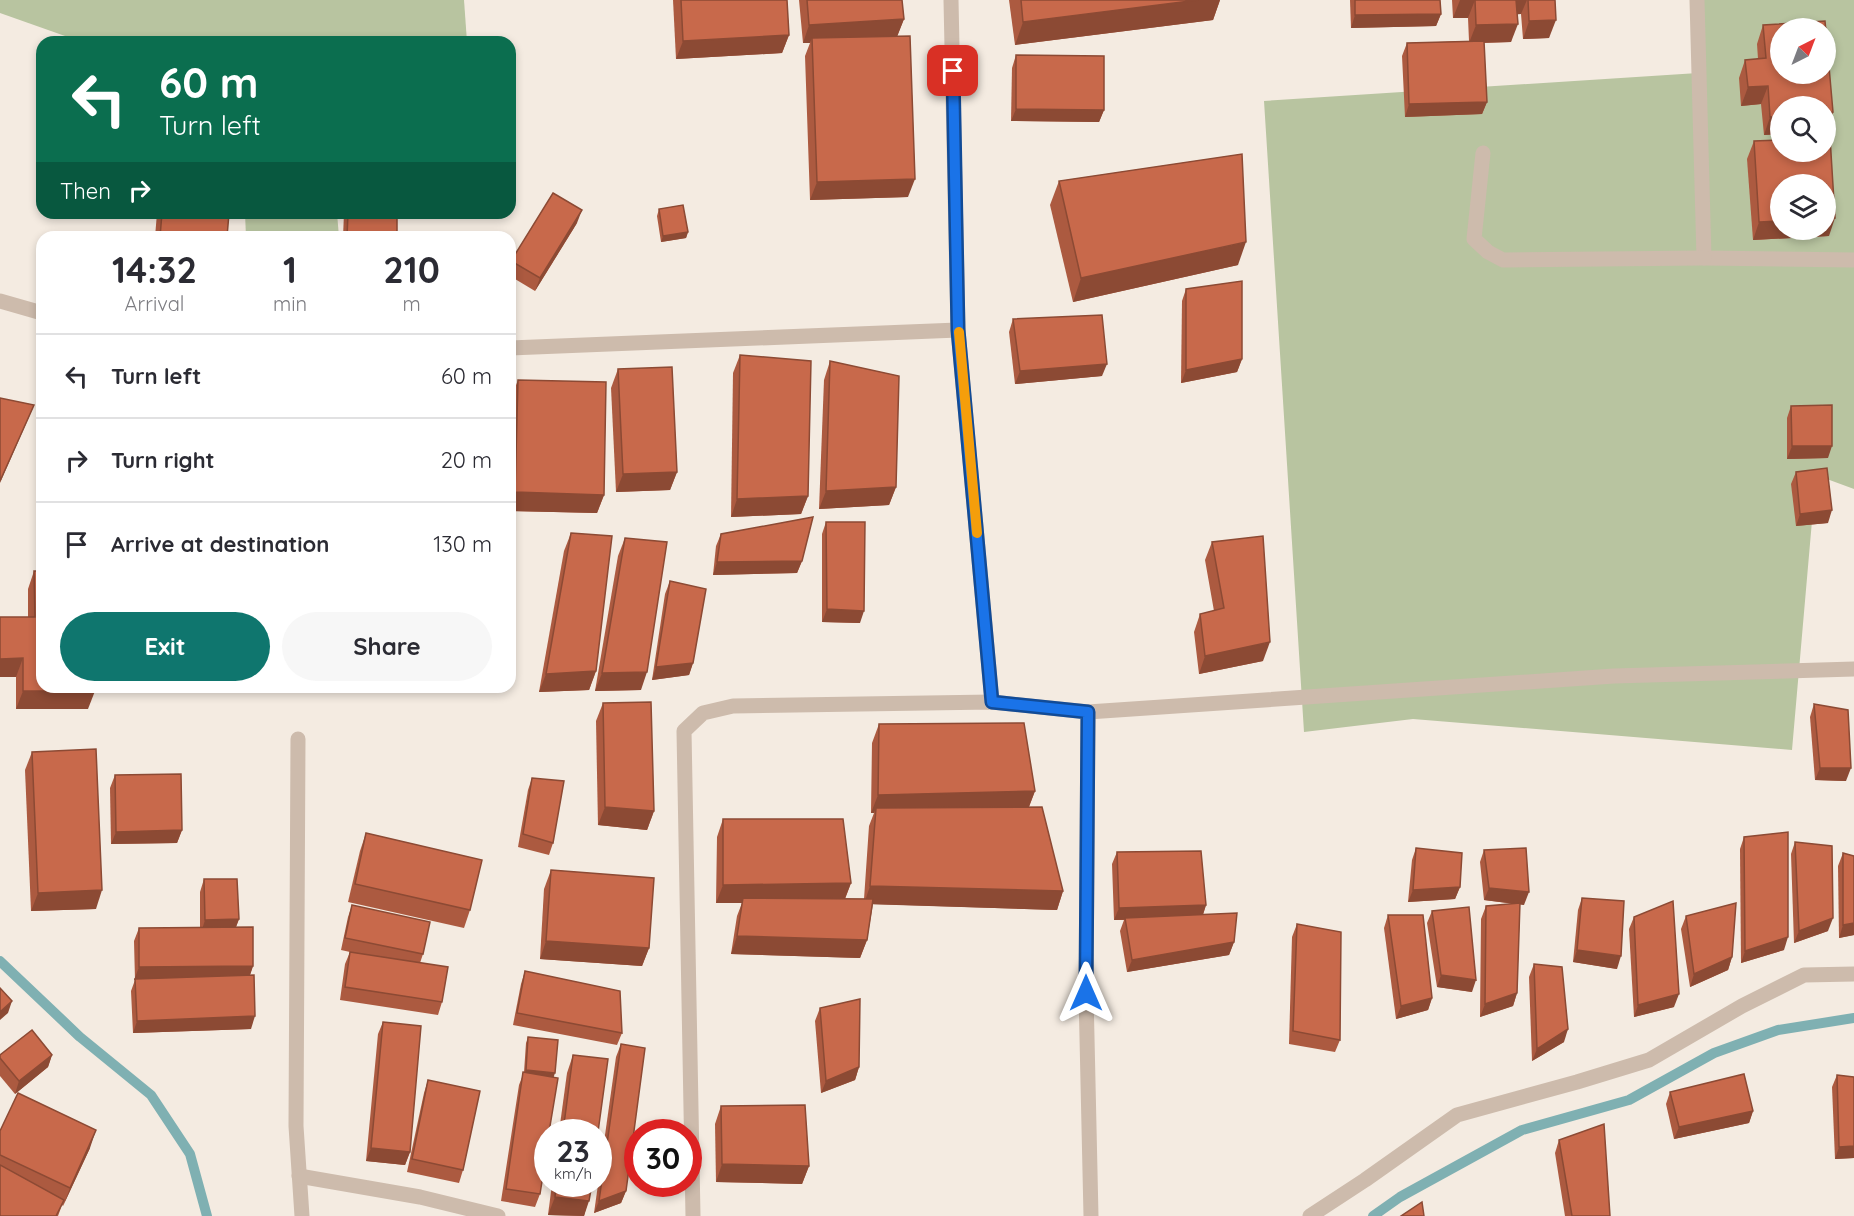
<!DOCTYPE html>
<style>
:root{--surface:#fff;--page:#f7f7f7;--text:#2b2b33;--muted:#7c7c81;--line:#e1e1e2;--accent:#0f766e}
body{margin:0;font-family:Quicksand,sans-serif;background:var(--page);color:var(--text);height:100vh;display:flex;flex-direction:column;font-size:22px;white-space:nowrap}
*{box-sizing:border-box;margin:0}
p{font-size:20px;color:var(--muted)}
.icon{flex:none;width:33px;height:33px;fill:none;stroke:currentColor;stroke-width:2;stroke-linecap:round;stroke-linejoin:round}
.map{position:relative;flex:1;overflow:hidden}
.details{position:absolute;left:36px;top:231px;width:480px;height:462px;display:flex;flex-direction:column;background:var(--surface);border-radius:18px;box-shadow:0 3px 9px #0003}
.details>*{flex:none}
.guide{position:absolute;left:36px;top:36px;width:480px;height:183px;border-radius:18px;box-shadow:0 3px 9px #0003;background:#0b6e4f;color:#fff;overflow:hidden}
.needle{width:39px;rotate:42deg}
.tools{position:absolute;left:1770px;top:18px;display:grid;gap:12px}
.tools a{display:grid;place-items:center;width:66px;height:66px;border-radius:50%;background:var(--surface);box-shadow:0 3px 9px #0003;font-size:30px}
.speed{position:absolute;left:534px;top:1119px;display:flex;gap:12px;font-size:30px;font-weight:700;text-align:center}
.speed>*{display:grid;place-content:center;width:78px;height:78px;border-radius:50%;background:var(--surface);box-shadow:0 3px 9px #0003;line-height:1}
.speed small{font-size:15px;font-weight:400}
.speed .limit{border:9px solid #d22;background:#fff;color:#111}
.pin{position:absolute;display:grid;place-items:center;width:51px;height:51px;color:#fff;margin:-26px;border-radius:12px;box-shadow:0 3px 9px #0006}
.me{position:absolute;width:66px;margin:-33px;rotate:0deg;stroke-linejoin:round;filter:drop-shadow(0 0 4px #0008)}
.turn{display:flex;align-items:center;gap:21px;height:126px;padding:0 24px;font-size:27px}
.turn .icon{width:78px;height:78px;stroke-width:2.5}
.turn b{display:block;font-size:42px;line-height:51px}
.then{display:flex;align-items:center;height:57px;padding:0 24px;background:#0003;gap:12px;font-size:22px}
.eta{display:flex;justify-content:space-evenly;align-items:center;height:102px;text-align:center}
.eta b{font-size:36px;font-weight:800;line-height:42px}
.button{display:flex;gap:12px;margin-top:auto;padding:12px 24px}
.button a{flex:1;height:69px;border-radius:36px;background:var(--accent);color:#fff;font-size:24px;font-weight:800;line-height:69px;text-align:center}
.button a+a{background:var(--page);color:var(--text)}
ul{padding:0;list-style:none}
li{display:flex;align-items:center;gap:18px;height:84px;padding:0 24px;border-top:2px solid var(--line)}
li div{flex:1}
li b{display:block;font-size:22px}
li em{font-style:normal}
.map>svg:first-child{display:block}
</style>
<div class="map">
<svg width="1854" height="1216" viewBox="0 0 1854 1216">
<rect width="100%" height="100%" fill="#f4ebe1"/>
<g fill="#b8c4a0" fill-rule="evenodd">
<path d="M0 0H464L467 42H82L0 13Z"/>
<path d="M1696 0H1854V489L1816 475 1792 750 1413 719 1304 732 1264 101 1698 73ZM1780 28H1826V74H1780ZM1780 106H1826V152H1780ZM1780 184H1826V230H1780Z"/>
<path d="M245 213H337L339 237H246Z"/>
</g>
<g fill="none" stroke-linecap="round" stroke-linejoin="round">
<g stroke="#7fb0b2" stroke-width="10">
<path d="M0 961 80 1037 151 1095 190 1154 207 1216"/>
<path d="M1373 1216 1400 1197 1522 1130 1629 1100 1714 1053 1778 1030 1854 1018"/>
</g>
<g stroke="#cdbbac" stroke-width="15">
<path d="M951 0 958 330 992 702"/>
<path d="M1697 0 1704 258 1854 260"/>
<path d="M1483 153 1474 239 1488 252 1503 260 1704 258"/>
<path d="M0 301 42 313"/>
<path d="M510 348 958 330"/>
<path d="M1088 712 1086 993 1091 1216"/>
<path d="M298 739 296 1126 302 1216"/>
<path d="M299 1176 420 1197 498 1216"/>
<path d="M693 1216 684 731 703 713 733 706 992 702 1088 712 1614 676 1854 669"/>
<path d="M1310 1216 1365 1180 1457 1115 1577 1082 1649 1060 1742 1006 1804 975 1854 974"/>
</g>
</g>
<g fill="#ac5a40">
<path d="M673 0H787L789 35 782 53 676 59Z"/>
<path d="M799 0H902L904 19 897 36 908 197 810 200 805 56 810 43H803Z"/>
<path d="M1009 0H1220L1213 20 1015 45Z"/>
<path d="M1350 0H1440L1441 14 1436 26 1351 28Z"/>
<path d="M1452 0H1555L1549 38 1523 39 1521 14H1517L1511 42 1484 43 1487 102 1482 114 1405 117 1402 56 1407 43 1469 41 1468 18H1453Z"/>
<path d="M1763 25 1833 112 1826 130 1780 106V134L1764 135 1761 104 1741 106 1739 78 1745 60 1758 59 1757 44Z"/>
<path d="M1016 55 1104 110 1099 122 1011 121 1012 68Z"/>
<path d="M1754 141 1829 236 1753 240 1747 159Z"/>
<path d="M1059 181 1238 265 1073 302 1050 205Z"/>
<path d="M659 209 688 232 686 238 661 242 657 216Z"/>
<path d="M157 213H229L227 237H155Z"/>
<path d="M344 213H397V237H343Z"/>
<path d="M577 223 535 291 510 276V265L511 261Z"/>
<path d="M1186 289 1242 359 1237 372 1181 383 1182 301Z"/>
<path d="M1013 319 1102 376 1015 384 1009 332Z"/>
<path d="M740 355 808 496 801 514 731 517 733 373Z"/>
<path d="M830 361 896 487 889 505 819 509 824 380Z"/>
<path d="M618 369 677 472 670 490 616 492 611 388Z"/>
<path d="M518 380 604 495 597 513 510 511 511 398Z"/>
<path d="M1791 406 1828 458 1787 459V418Z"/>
<path d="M1796 472 1828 523 1796 526 1791 484Z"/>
<path d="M826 522 860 623 822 622V534Z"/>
<path d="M571 533 596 671 589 690 539 692 564 551Z"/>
<path d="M721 534 802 561 797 573 713 575 716 546Z"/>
<path d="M625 538 641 690 595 691 618 556Z"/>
<path d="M1212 542 1263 661 1199 674 1194 632 1200 614 1214 611 1205 560Z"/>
<path d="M34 571 88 709H16V677H0V617H28V589Z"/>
<path d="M670 581 693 663 689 675 652 680 665 594Z"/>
<path d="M603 703 654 811 647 830 598 825 596 721Z"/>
<path d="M1814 704 1846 781 1815 780 1810 717Z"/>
<path d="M879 724 1035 791 1029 807 1063 891 1057 910 873 904 867 940 860 958 731 954 737 916 742 903H716L717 837 723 819 851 883 845 899H864L869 826 874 813H871L872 743Z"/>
<path d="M32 752 96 909 31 911 25 770Z"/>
<path d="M115 775 182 830 177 843 111 844 110 788Z"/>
<path d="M532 778 553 843 549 855 518 847 528 790Z"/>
<path d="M366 833 470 910 464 928 348 902 360 851Z"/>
<path d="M1744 837 1784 950 1741 963 1740 849Z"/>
<path d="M1795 842 1828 931 1794 943 1791 854Z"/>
<path d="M1416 848 1460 887 1455 899 1408 902 1412 860Z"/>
<path d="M1484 850 1524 905 1520 904 1517 993 1513 1006 1480 1017 1481 919 1486 906 1515 904 1484 900 1480 862Z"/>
<path d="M1117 852 1206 905 1203 915 1234 942 1229 955 1127 972 1120 931 1124 920H1114L1112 864Z"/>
<path d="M1843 853 1854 935 1839 938 1838 866Z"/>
<path d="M551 870 649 948 642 966 540 959 544 889Z"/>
<path d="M204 879 239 919 236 927 253 966 250 975 251 1029 133 1033 131 991 135 980 134 941 139 928H200V892Z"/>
<path d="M1582 898 1617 969 1573 962 1578 910Z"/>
<path d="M352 905 423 954 420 963 442 1002 438 1015 340 1000 345 964 350 952 341 950 348 917Z"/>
<path d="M1432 911 1472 992 1437 987 1427 923Z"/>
<path d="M1388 915 1432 998 1428 1010 1396 1019 1384 928Z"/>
<path d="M1686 916 1732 957 1728 970 1690 987 1681 929Z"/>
<path d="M1634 917 1674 1007 1634 1017 1629 929Z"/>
<path d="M1297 924 1340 1040 1335 1052 1289 1044 1292 937Z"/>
<path d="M1534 964 1564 1042 1532 1061 1529 977Z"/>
<path d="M525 971 622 1033 617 1045 513 1025 521 984Z"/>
<path d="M820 1008 859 1067 855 1080 821 1093 815 1021Z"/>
<path d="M383 1022 410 1152 405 1165 366 1161 378 1034Z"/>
<path d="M528 1037 554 1077 540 1194 535 1207 501 1201 519 1085 524 1072 526 1043Z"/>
<path d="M621 1044 626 1191 621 1203 594 1213 616 1057Z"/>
<path d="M0 1055H52L48 1067 15 1094 0 1076Z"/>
<path d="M573 1055 598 1132H559L567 1073Z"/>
<path d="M1837 1075 1854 1077V1158L1835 1159 1832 1087Z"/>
<path d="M428 1080 463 1170 459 1183 407 1172 424 1093Z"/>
<path d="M1670 1092 1753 1111 1749 1123 1674 1139 1666 1104Z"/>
<path d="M721 1106 809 1166 802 1184 716 1182 715 1124Z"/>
<path d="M0 1131 90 1148 63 1206 62 1205 58 1216H0Z"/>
<path d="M1559 1140 1610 1216H1565L1555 1153Z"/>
<path d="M552 1184H592L584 1216 548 1215Z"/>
</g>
<g fill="#8c4a34">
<path d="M1198 0H1220L1213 20 1015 45 1023 22Z"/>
<path d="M1460 0H1475L1468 18H1453Z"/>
<path d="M1515 0H1527L1521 14 1510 15Z"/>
<path d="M1441 14 1436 26 1351 28 1355 15Z"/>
<path d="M904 19 897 37 812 38 810 43H803L809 25Z"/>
<path d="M1556 20 1549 38 1523 39 1529 21Z"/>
<path d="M1518 24 1511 42 1469 43 1476 25Z"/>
<path d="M789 35 782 53 676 59 683 41Z"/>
<path d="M1768 86 1761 104 1741 106 1748 87Z"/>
<path d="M1487 102 1482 114 1405 117 1409 104Z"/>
<path d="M1016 109 1104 110 1099 122 1011 121Z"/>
<path d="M1833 112 1826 130V113Z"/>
<path d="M1780 116V134L1764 135 1770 117Z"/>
<path d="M915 179 908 197 810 200 817 182Z"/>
<path d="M582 210 577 223 535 291 540 278Z"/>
<path d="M1826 218H1835L1829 236 1753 240 1759 222 1780 221V230H1826Z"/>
<path d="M688 232 686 238 661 242 663 236Z"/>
<path d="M1246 242 1238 265 1073 302 1081 278Z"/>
<path d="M1242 359 1237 372 1181 383 1186 370Z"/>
<path d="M1107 364 1102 376 1015 384 1020 371Z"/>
<path d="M34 405 29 417 0 483V481Z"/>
<path d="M1792 446H1832L1828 458 1787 459Z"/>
<path d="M677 472 670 490 616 492 623 474Z"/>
<path d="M896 487 889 505 819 509 826 491Z"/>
<path d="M515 492 604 495 597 513 510 511V507Z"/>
<path d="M808 496 801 514 731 517 737 499Z"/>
<path d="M1832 510 1828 523 1796 526 1800 514Z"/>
<path d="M802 561 797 573 713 575 717 562Z"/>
<path d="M827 609 864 611 860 623 822 622Z"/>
<path d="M1270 642 1263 661 1199 674 1205 656Z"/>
<path d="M23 658 16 677H0V659Z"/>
<path d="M693 663 689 675 652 680 656 667Z"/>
<path d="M596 671 589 690 539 692 546 674Z"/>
<path d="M647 672 641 690 595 691 602 673Z"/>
<path d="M23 691H95L88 709H16Z"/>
<path d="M1820 768H1851L1846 781 1815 780Z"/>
<path d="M1035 791 1028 809 876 808 874 813H871L878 795Z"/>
<path d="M605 807 654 811 647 830 598 825Z"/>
<path d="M182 830 177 843 111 844 116 832Z"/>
<path d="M851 883 844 901 743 898 742 903H716L723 885Z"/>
<path d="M870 886 1063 891 1057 910 864 904Z"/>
<path d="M1460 887 1455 899 1408 902 1413 890Z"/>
<path d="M1489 888 1529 892 1524 905 1484 900Z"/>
<path d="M102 890 96 909 31 911 38 893Z"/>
<path d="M1206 905 1202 917 1114 920 1119 908Z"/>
<path d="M1833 918 1828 931 1794 943 1799 931Z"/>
<path d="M239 919 234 932 201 933 205 920Z"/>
<path d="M1854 923V935L1839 938 1843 925Z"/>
<path d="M737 936 867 940 860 958 731 954Z"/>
<path d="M1788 937 1784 950 1741 963 1745 951Z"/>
<path d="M546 941 649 948 642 966 540 959Z"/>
<path d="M1234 942 1229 955 1127 972 1132 960Z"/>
<path d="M1577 950 1621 956 1617 969 1573 962Z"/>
<path d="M1732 957 1728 970 1690 987 1694 974Z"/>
<path d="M253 966 249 978 134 980 139 967Z"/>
<path d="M1441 975 1476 980 1472 992 1437 987Z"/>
<path d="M1517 993 1513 1006 1480 1017 1485 1004Z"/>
<path d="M1679 994 1674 1007 1634 1017 1638 1005Z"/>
<path d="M1432 998 1428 1010 1396 1019 1401 1006Z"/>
<path d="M12 1001 8 1013 0 1020V1012Z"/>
<path d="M255 1016 251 1029 133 1033 137 1021Z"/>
<path d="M1568 1029 1564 1042 1532 1061 1537 1049Z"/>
<path d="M52 1055 48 1067 15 1094 19 1081Z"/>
<path d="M859 1067 855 1080 821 1093 826 1081Z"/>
<path d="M526 1070 555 1073 553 1079 523 1076Z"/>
<path d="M1753 1111 1749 1123 1674 1139 1679 1127Z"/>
<path d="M96 1130 90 1148 63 1206 70 1188Z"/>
<path d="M1854 1146V1158L1835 1159 1839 1147Z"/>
<path d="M371 1148 410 1152 405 1165 366 1161Z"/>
<path d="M722 1164 809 1166 802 1184 716 1182Z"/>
<path d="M626 1191 621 1203 594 1213 599 1201Z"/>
<path d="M555 1197 589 1201 584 1216 548 1215Z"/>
</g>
<g fill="#c8694b" stroke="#8c4a34" stroke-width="1.5" fill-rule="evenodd">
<path d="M681 0H787L789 35 683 41Z"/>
<path d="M807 0H902L904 19 809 25Z"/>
<path d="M1021 0H1198L1023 22Z"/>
<path d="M1355 0H1440L1441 14 1355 15Z"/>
<path d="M1475 0H1516L1518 24 1476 25Z"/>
<path d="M1528 0H1555L1556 20 1529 21Z"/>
<path d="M1825 21 1833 112 1826 113V106H1780V116L1770 117 1768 86 1748 87 1745 60 1766 58 1763 25ZM1780 28H1826V74H1780Z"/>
<path d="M910 36 915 179 817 182 812 38Z"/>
<path d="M1484 41 1487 102 1409 104 1407 43Z"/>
<path d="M1016 55 1104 56V110L1016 109Z"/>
<path d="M1826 137H1830L1835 218H1826V184H1780V221L1759 222 1754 141 1780 140V152H1826Z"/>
<path d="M1242 154 1246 242 1081 278 1059 181Z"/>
<path d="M553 193 582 210 540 278 511 261Z"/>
<path d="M683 205 688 232 663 236 659 209Z"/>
<path d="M162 213H229L227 237H160Z"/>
<path d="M348 213H397V237H347Z"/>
<path d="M1242 281V359L1186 370V289Z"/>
<path d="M1102 315 1107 364 1020 371 1013 319Z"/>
<path d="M740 355 811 361 808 496 737 499Z"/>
<path d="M830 361 899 376 896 487 826 491Z"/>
<path d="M672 367 677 472 623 474 618 369Z"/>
<path d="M518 380 606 382 604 495 515 492Z"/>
<path d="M0 398 34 405 0 481Z"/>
<path d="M1832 405V446H1792L1791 406Z"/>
<path d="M1827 468 1832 510 1800 514 1796 472Z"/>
<path d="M813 517 802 561 717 562 721 534Z"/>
<path d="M826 522H865L864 611 827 609Z"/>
<path d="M571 533 612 536 596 671 546 674Z"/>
<path d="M1263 536 1270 642 1205 656 1200 614 1224 608 1212 542Z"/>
<path d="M625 538 667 542 647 672 602 673Z"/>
<path d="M34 571H42V687H95V691H23V658L0 659V617H35Z"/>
<path d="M670 581 706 589 693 663 656 667Z"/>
<path d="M651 702 654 811 605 807 603 703Z"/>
<path d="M1814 704 1848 710 1851 768H1820Z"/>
<path d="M1024 723 1035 791 878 795 879 724Z"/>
<path d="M96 749 102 890 38 893 32 752Z"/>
<path d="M181 774 182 830 116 832 115 775Z"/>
<path d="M532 778 564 781 553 843 523 834Z"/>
<path d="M1042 807 1063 891 870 886 876 808Z"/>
<path d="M723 819H843L851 883 723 885Z"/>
<path d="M1788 832V937L1745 951 1744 837Z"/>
<path d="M366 833 482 860 470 910 355 884Z"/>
<path d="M1795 842 1832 846 1833 918 1799 931Z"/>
<path d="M1416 848 1462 853 1460 887 1413 890Z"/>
<path d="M1526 848 1529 892 1489 888 1484 850Z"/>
<path d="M1201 851 1206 905 1119 908 1117 852Z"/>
<path d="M1843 853 1854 856V923L1843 925Z"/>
<path d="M551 870 654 878 649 948 546 941Z"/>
<path d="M204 879H237L239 919 205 920Z"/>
<path d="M743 898 873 899 867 940 737 936Z"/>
<path d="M1582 898 1624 901 1621 956 1577 950Z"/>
<path d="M1673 901 1679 994 1638 1005 1634 917Z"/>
<path d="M1520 903 1517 993 1485 1004 1486 906Z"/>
<path d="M1736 903 1732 957 1694 974 1686 916Z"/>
<path d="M352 905 430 922 423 954 345 938Z"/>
<path d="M1469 907 1476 980 1441 975 1432 911Z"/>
<path d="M1237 913 1234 942 1132 960 1125 918Z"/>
<path d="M1388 915H1423L1432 998 1401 1006Z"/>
<path d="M1297 924 1341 932 1340 1040 1293 1031Z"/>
<path d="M253 927V966L139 967V928Z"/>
<path d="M350 952 448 967 442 1002 345 987Z"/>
<path d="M1534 964 1562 967 1568 1029 1537 1049Z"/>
<path d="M525 971 620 991 622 1033 517 1013Z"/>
<path d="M254 975 255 1016 137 1021 135 979Z"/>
<path d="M0 988 12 1001 0 1012Z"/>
<path d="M860 999 859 1067 826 1081 820 1008Z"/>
<path d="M383 1022 421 1026 410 1152 371 1148Z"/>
<path d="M32 1030 52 1055 19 1081 0 1058V1055Z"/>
<path d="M528 1037 558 1040 555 1073 526 1070Z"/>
<path d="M621 1044 645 1048 626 1191 599 1201Z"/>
<path d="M573 1055 608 1059 598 1132H563Z"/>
<path d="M523 1072 558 1078 549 1132H548V1144L540 1194 506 1189Z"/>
<path d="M1744 1074 1753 1111 1679 1127 1670 1092Z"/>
<path d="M1837 1075 1854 1077V1146L1839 1147Z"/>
<path d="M428 1080 480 1091 463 1170 412 1159Z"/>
<path d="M18 1093 96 1130 70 1188 0 1155V1131Z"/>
<path d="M805 1105 809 1166 722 1164 721 1106Z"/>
<path d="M1604 1124 1610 1216H1572L1559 1140Z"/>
<path d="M0 1165 64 1200 56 1216H0Z"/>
<path d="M556 1184H592L589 1201 555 1197Z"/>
<path d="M1422 1202 1424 1216H1401Z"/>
</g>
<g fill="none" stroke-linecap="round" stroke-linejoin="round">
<defs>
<path id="route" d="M953 71 958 330 992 702 1088 712 1086 993"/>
</defs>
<use href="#route" stroke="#114b97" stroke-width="15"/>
<use href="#route" stroke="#1a73e8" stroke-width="10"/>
<path stroke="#f59e0b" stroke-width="10" d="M959 332 977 533"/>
</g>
</svg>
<div class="tools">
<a><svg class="needle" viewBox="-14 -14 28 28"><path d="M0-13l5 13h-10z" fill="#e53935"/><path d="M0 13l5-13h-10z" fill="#7c7c81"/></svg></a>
<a><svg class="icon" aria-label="search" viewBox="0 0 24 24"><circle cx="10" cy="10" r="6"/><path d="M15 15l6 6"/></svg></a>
<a><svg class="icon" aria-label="layers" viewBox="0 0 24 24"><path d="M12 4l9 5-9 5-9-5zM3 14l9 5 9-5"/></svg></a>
</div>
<div class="speed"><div>23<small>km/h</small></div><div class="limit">30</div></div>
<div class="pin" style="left:953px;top:71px;background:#d93025"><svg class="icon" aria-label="arrive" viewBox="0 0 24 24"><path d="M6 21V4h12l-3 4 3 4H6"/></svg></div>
<svg class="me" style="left:1086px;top:993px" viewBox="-20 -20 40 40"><path d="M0-17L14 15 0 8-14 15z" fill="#1a73e8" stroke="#fff" stroke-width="4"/></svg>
<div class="guide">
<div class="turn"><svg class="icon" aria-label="left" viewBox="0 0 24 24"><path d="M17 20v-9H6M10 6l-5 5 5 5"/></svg><div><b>60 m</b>Turn left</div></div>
<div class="then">Then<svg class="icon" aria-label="right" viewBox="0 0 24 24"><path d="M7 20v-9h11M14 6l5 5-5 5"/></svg></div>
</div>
<section class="details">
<div class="eta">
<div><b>14:32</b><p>Arrival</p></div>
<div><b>1</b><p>min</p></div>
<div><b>210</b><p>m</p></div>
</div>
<ul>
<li><svg class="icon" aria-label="left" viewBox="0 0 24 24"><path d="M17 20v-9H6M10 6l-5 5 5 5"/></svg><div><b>Turn left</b></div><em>60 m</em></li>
<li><svg class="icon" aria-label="right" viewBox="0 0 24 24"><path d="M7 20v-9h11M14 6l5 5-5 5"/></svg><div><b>Turn right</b></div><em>20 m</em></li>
<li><svg class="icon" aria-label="arrive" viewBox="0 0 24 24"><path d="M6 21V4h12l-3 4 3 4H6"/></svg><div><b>Arrive at destination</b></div><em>130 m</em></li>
</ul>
<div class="button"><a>Exit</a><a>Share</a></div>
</section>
</div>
